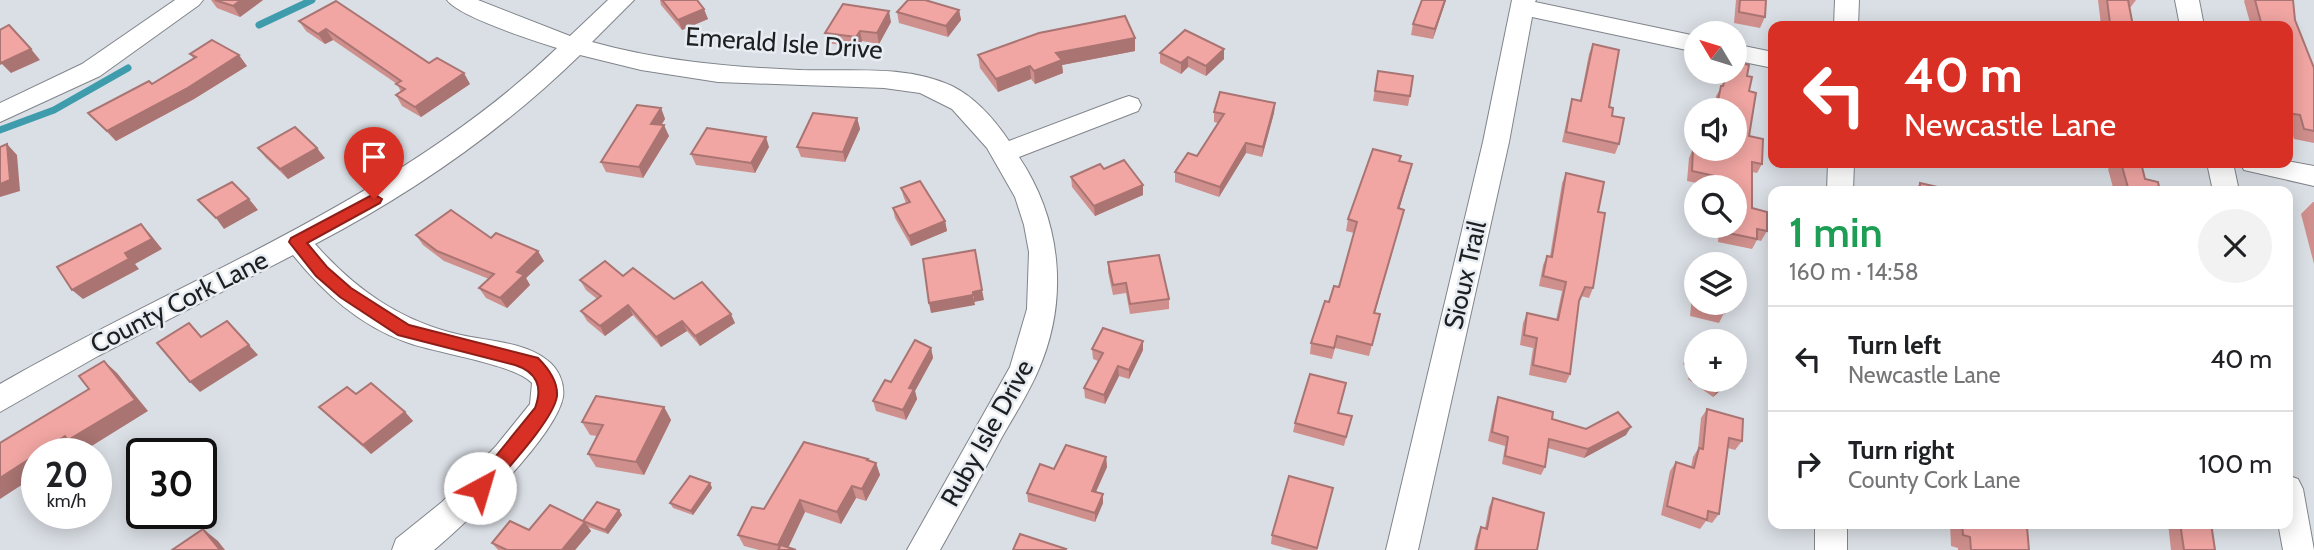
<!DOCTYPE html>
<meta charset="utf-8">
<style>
:root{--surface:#fff;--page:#f2f2f2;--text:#202124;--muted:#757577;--line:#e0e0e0}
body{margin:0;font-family:Cabin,sans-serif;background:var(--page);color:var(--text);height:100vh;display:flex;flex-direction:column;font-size:26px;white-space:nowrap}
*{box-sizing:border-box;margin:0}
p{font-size:23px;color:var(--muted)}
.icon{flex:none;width:38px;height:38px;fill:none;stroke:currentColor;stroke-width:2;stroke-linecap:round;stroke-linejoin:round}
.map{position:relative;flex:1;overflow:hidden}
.details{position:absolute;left:1768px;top:186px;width:525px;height:343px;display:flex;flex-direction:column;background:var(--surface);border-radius:14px;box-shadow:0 4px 18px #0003}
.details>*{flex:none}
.banner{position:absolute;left:1768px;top:21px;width:525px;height:147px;border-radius:14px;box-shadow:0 4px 18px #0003;background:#d93025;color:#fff;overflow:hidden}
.needle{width:46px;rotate:308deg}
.tools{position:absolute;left:1684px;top:21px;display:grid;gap:14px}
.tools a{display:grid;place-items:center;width:63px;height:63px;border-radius:50%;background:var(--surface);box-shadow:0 4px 18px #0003;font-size:35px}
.speed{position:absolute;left:21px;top:438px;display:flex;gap:14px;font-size:35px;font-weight:700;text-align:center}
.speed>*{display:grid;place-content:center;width:91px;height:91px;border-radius:50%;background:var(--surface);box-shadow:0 4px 18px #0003;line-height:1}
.speed small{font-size:18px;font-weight:400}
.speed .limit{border:4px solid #111;border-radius:10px;background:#fff;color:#111}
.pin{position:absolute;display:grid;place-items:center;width:60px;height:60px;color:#fff;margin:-72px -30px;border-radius:50% 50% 50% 0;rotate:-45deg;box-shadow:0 0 7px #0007}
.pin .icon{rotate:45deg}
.me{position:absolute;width:77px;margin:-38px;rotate:39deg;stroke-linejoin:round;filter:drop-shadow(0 0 5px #0008)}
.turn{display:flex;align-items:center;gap:24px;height:147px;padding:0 21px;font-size:32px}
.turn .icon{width:91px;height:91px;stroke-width:2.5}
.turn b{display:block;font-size:49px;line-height:60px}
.round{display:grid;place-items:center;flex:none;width:74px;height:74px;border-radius:37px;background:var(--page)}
.head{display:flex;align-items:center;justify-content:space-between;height:119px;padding:0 21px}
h1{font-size:42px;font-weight:600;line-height:52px;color:#1e9e55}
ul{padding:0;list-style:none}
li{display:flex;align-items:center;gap:21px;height:105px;padding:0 21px;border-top:2px solid var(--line)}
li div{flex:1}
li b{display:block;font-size:26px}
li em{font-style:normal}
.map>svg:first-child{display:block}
</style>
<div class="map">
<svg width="2314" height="550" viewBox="0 0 2314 550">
<rect width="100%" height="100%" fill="#dadfe5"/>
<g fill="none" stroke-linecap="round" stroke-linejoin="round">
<g stroke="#3f9cac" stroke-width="7">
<path d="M259 25 312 0"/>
<path d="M0 130 54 110 128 68"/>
</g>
<defs>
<g id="minor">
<path d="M175 0H203L199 5 100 76 0 122V103L82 64Z"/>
<path d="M447 0H478L570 36 608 0H634L592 42C660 61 729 67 799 70 849 72 905 64 952 86 976 98 994 119 1009 141L1120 99 1129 96 1138 99 1141 105 1138 111 1019 157C1062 221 1069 301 1038 371 1028 394 1014 416 1002 437 982 475 961 512 940 550H907L1010 367 1027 309 1029 252 1024 225 1015 197 987 148 952 109 920 93 884 88 718 82 641 70 580 55C502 131 411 194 315 244 356 290 400 321 461 335 488 341 524 342 547 360 558 368 565 383 563 397 556 436 466 524 434 550H392L396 539 442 502 496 446 530 404 532 383C515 364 435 353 406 342 359 325 324 293 293 255L98 356 0 412V384C188 276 398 200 557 48 535 41 459 17 447 0Z"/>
<path d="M1512 0H1536L1535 2 1696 36V52L1532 17 1509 142 1418 550H1386L1483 142Z"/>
<path d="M1835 0H1859L1858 26H1834Z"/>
<path d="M2175 0H2199L2204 26H2180Z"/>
<path d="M1734 44 1773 52V68L1734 60Z"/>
<path d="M2287 161 2314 166V186L2244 170 2240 163Z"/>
<path d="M1828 163H1854L1853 191H1827Z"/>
<path d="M2207 163H2233L2239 191H2213Z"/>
<path d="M2287 475 2298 479 2303 489 2314 550H2283L2278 523H2287Z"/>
<rect x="1815" y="523" width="32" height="27"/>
</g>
</defs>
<use href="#minor" stroke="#80858b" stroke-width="2"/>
<use href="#minor" fill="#fff" fill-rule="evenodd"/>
</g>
<g fill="#cf8f8c">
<path d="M211 0H263L240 17 217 8Z"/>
<path d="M660 0H697L708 19 682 30 661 5Z"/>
<path d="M1446 0 1433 39 1411 35 1413 24Z"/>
<path d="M1736 0H1766L1765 17 1760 28 1734 23Z"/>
<path d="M2098 0H2136L2130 8 2133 26H2100L2101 25Z"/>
<path d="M2245 0H2293L2295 20 2314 68V143L2294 139 2290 125H2287V26H2251L2244 1Z"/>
<path d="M959 10 961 20 948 37 899 23 897 12Z"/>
<path d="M299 21 429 63 470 84 421 117 402 106 396 95 401 92 397 84 333 40 325 44 306 31Z"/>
<path d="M891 22 879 44 862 41 858 48 828 43 825 33Z"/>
<path d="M1135 38V51L1062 65 1063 73 1035 84 1031 79 998 92 980 68 978 55Z"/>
<path d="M1593 44 1619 144 1615 154 1562 142 1569 110 1572 99 1580 101 1589 54Z"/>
<path d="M1224 49V59L1206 76 1188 67 1181 74 1160 63V53Z"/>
<path d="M190 54 247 66 194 99 116 141 88 113 152 84 194 59Z"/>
<path d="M1378 71 1410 96 1408 106 1373 101Z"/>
<path d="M1726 72H1734L1747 76 1749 91V136L1762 164 1757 173 1752 172V208L1767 231 1761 241 1757 240 1752 249 1718 242 1719 226H1734V187H1717L1687 181 1689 158 1693 149 1702 150V149H1734V110H1713L1716 96 1722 86Z"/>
<path d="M1275 103 1274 113 1262 157 1246 153 1219 197 1175 182V172L1197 156 1218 123 1214 122V112Z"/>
<path d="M661 108 665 119 661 125 669 136 643 178 606 172 601 162Z"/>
<path d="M857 118 860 129 845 162 801 157 797 147Z"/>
<path d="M769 147 755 173 696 165 691 154Z"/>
<path d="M258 148 325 158 288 179 266 158Z"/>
<path d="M1399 161 1409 176 1399 209 1401 221 1375 313 1380 314 1369 356 1335 348 1332 359 1310 354 1311 343 1329 302 1339 287 1354 233 1346 231 1348 219Z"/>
<path d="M2114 163H2141L2145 179 2160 191H2114L2108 169Z"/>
<path d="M1104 169 1143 195 1095 216 1072 187 1071 177Z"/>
<path d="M1566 173 1598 212 1593 288 1589 298 1581 296 1579 301 1570 374 1566 383 1529 375 1533 348 1520 345 1523 323 1527 313 1556 320 1562 291 1539 286 1543 265 1547 256H1550L1562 183Z"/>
<path d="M1920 183 1950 191H1914Z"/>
<path d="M901 188 945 221 947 231 911 246 895 218 893 208 906 203 904 198Z"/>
<path d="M2313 202H2314V264L2301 214Z"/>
<path d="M416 235 491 238 544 261 526 278 530 285 507 308 486 298 479 288 489 279 444 261 423 245Z"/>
<path d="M1108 262 1169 299V309L1130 314 1126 293 1113 295 1108 272Z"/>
<path d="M1696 273V303L1724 313 1719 323 1690 316 1694 277Z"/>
<path d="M580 280 674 299 735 323 700 346 687 331 661 347 633 315 605 336 587 321 581 311 597 299 586 290Z"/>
<path d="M931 348 933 358 915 391 917 399 906 420 876 411 873 401 891 382Z"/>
<path d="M1696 348V380H1732L1713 397 1688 379 1692 372 1683 364 1688 355Z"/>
<path d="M1092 349 1143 350 1129 379 1119 376 1105 404 1085 398 1084 388 1098 361 1093 359Z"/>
<path d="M1346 383 1338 413 1352 416 1344 446 1293 432 1295 423Z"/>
<path d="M356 394 405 412 413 421 371 454 328 416 319 407Z"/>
<path d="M1498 397 1552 419 1586 429 1626 435 1584 458 1548 448 1545 467 1541 475 1502 464 1505 446 1488 441 1495 406Z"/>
<path d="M664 407 671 420 644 475 596 467 588 454 597 436 590 435 582 422Z"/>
<path d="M1707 409 1742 441 1735 450 1728 448 1719 514 1712 523 1706 521 1700 529 1661 515 1670 471 1676 462 1691 467 1693 457 1698 449 1701 418Z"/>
<path d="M1106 457 1107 467 1096 492 1103 494V503L1095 522 1028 502 1027 493 1054 469Z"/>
<path d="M868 459 869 461 876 463 880 475 866 501 856 498 841 524 805 512 788 548 796 550H759L744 546 738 535 764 509Z"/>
<path d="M710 483 712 488 693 515 673 508 670 503Z"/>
<path d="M1333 488 1317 550H1293L1271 544 1272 535Z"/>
<path d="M1493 498 1537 550H1474L1477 536 1481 527 1485 528 1489 507Z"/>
<path d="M619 510 622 515 608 534 588 527 591 531 575 550H498L492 543 529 530 583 521Z"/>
<path d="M1950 523H2012L2029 550H1958V548L1951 546Z"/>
<path d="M2168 523H2211L2215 550H2171Z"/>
</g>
<g fill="#a97472">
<path d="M241 0H263L240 17 233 6Z"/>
<path d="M1445 0H1446L1433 39 1435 29Z"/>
<path d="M704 9 708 19 682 30 678 20Z"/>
<path d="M959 10 961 20 948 37 946 26Z"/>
<path d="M889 11 891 22 879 44 877 33Z"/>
<path d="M326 29 333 40 325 44 318 34Z"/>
<path d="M860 31 862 41 858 48 856 37Z"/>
<path d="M1135 38V51L1062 65 1063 73 1035 84 1034 71 1056 53Z"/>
<path d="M31 49 40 60 11 73 2 64 0 65V61Z"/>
<path d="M1224 49V59L1206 76V66Z"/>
<path d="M239 55 247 66 194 99 116 141 107 131Z"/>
<path d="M1188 57V67L1181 74V63Z"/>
<path d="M1030 66 1031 79 998 92 996 79Z"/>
<path d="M464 73 470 84 421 117 415 107Z"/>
<path d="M1275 103 1274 113 1262 157 1263 147Z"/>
<path d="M661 108 665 119 656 134 651 124Z"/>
<path d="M857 118 860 129 845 162 843 152Z"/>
<path d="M664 125 669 136 643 178 639 167Z"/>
<path d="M766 137 769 147 755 173 751 163Z"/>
<path d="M1246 143V153L1219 197 1220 187Z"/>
<path d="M7 144 17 155 20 191 0 197V184Z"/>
<path d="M317 148 325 158 288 179 280 169Z"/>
<path d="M1412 164 1409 176 1396 220 1398 208Z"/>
<path d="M1143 185V195L1095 216 1094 206Z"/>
<path d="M249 199 258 210 224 229 216 218Z"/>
<path d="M1404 210 1401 221 1371 325 1374 313Z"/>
<path d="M945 221 947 231 911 246 909 236Z"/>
<path d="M141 224 150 234 162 249 135 264 139 269 83 299 72 290 125 253Z"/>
<path d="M538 251 544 261 526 278 530 285 507 308 500 298 517 272Z"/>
<path d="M982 290 984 300 974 302 973 292Z"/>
<path d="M973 295 975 305 931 313 929 303Z"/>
<path d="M628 305 633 315 605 336 600 326Z"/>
<path d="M731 314 735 323 700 346 695 336Z"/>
<path d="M227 321 258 355 200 392 190 382Z"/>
<path d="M682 321 687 331 661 347 656 337Z"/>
<path d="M1143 341V350L1129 379V370Z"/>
<path d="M931 348 933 358 915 391 917 399 906 420 903 410 909 388Z"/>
<path d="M104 361 117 373 148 411 82 452 78 448 70 453H38L65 436Z"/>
<path d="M1118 366 1119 376 1105 404 1104 395Z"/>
<path d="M1728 380H1732L1713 397 1719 388Z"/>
<path d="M664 407 671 420 644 475 636 462Z"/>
<path d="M405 412 413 421 371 454 363 445Z"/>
<path d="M1631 427 1626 435 1584 458 1588 449Z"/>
<path d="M37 454V475L0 499V478Z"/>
<path d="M1106 457 1107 467 1092 500V491Z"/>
<path d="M876 463 880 475 866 501 862 489Z"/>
<path d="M710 483 712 488 693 515 691 511Z"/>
<path d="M852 486 856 498 841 524 837 512Z"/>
<path d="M1103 494V503L1095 522V513Z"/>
<path d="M800 500 805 512 787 550H780L778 545Z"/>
<path d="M619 510 622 515 608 534 605 530Z"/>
<path d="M585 522 591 531 575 550H562Z"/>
<path d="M203 529 218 541 225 550H220Z"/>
</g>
<g fill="#f1a6a3" stroke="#a97472" stroke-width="2">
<path d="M215 0H241L233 6Z"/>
<path d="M662 0H697L704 9 678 20Z"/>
<path d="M908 0H925L959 10 946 26 897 12Z"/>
<path d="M1422 0H1445L1435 29 1413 24Z"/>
<path d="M1740 0H1766L1765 17 1739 12Z"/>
<path d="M2107 0H2128L2133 26H2104L2103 22 2110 23Z"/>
<path d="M2255 0H2293L2295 20 2314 68V131L2304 129 2300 115 2287 113V26H2262Z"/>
<path d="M336 1 429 63 437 58 464 73 415 107 396 95 405 89 396 84 401 81 326 29 318 34 299 21Z"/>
<path d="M843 4 889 11 877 33 860 31 856 37 825 33Z"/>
<path d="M1125 16 1135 38 1056 53 1062 60 1034 71 1030 66 996 79 978 55 1039 33Z"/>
<path d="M9 25 31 49 1 63 0 61V30Z"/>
<path d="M1185 30 1224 49 1206 66 1188 57 1181 63 1160 53Z"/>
<path d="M212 40 239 55 186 89 107 131 88 113 149 81 152 84 196 57 190 54Z"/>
<path d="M1593 44 1619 50 1609 107 1613 108 1612 116 1624 118 1619 144 1566 132 1572 99 1581 101Z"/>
<path d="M1734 61 1749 65 1747 76 1752 77 1749 91 1756 93 1749 136 1763 139 1762 164 1752 162V208L1767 212V231L1757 229V239L1723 232V226H1734V187H1724V178L1692 171 1693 149 1706 151V149H1734V110H1716L1721 86H1723L1727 72H1734Z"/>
<path d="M1378 71 1413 76 1410 96 1375 91Z"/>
<path d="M1220 92 1275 103 1263 147 1246 143 1220 187 1175 172 1188 153 1197 156 1224 114 1214 112Z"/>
<path d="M637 105 661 108 651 124 664 125 639 167 601 162Z"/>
<path d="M813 113 857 118 843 152 797 147Z"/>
<path d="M295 127 317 148 280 169 258 148Z"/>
<path d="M707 128 766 137 751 163 691 154Z"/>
<path d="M7 144 10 180 0 184V147Z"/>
<path d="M1373 149 1401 156 1399 161 1412 164 1398 208 1404 210 1374 313 1380 314 1372 345 1337 336 1334 348 1311 343 1325 301 1329 302 1334 286 1339 287 1357 222 1348 219Z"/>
<path d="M1124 160 1143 185 1094 206 1071 177 1100 164 1104 169Z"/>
<path d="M2121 163H2141L2145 179 2158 182 2160 191H2129Z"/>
<path d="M1566 173 1604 182 1598 212 1605 213 1593 288 1585 287 1579 301 1570 374 1533 365 1537 338 1524 335 1527 313 1558 320 1566 282 1543 276 1547 256 1552 257Z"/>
<path d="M920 181 945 221 909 236 893 208 910 202 901 188Z"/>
<path d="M232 182 249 199 216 218 198 200Z"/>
<path d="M1920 183 1951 190 1950 191H1920Z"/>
<path d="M451 210 491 238 496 233 538 251 517 272 524 275 500 298 479 288 494 274 437 251 416 235Z"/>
<path d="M141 224 152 239 125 253 129 259 72 290 57 267Z"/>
<path d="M975 250 982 290 973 292V295L929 303 923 259Z"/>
<path d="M1159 255 1169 299 1130 304 1126 283 1113 285 1108 262Z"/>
<path d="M605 261 623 276 633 268 674 299 702 282 731 314 695 336 682 321 656 337 628 305 600 326 581 311 601 296 580 280Z"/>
<path d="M1696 303H1725L1724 313 1696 306Z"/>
<path d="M227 321 249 345 190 382 157 343 189 323 201 337Z"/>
<path d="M1103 328 1143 341 1129 370 1118 366 1104 395 1084 388 1103 353 1092 349Z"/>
<path d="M915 340 931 348 909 388 914 389 903 410 873 401 885 380 891 382Z"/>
<path d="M1696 348V361L1688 355Z"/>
<path d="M104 361 135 400 68 440 65 436 0 478V443L89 389 79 376Z"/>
<path d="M1734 366 1739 369 1734 374Z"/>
<path d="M1310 374 1346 383 1338 413 1352 416 1346 437 1295 423Z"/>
<path d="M1708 380H1728L1719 388Z"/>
<path d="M371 383 405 412 363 445 319 407 347 387 356 394Z"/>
<path d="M596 396 664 407 636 462 588 454 603 425 582 422Z"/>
<path d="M1498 397 1553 412 1552 419 1586 429 1618 412 1631 427 1588 449 1549 439 1545 467 1505 456 1508 437 1492 432Z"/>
<path d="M1707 409 1743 419 1742 441 1729 438 1719 514 1708 511 1707 520 1667 506 1676 462 1694 468 1699 448 1703 449Z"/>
<path d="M804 442 868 459 867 460 876 463 862 489 852 486 837 512 800 500 778 545 738 535 752 507 764 509Z"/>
<path d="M1066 445 1106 457 1092 491 1103 494 1095 513 1027 493 1040 464 1054 469Z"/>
<path d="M690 476 710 483 691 511 670 503Z"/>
<path d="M1289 476 1333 488 1317 548 1272 535Z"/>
<path d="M1493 498 1544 513 1537 550H1476L1481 527 1487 529Z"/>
<path d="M597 502 619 510 605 530 583 521Z"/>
<path d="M550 505 585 522 562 550H507L492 543 510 521 529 530Z"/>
<path d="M1962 523H2012L2027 527 2029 550H1971L1970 537 1963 535Z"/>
<path d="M2180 523H2211L2215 550H2184Z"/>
<path d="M203 529 220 550H172Z"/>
<path d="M1020 534 1066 549 1065 550H1013Z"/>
<path d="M781 545 796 550H778Z"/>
</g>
<path fill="#d93025" stroke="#8d1f18" stroke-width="2" d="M374 194 382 199 380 203 307 243 327 267 351 288 409 325 538 358C548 368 558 381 557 396 554 420 503 473 486 494L480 496 474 494 471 488 474 483 535 408C543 387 537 372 515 365L398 335 340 297 316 276 289 242 291 238Z"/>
<g text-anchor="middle" stroke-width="5" stroke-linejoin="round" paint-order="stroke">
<g font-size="26" fill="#1d1f21" stroke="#e7edf2">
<text transform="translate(784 43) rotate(4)" y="9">Emerald Isle Drive</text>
<text transform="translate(1465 275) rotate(-77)" y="9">Sioux Trail</text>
<text transform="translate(179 302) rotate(-27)" y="9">County Cork Lane</text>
<text transform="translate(987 433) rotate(-61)" y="9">Ruby Isle Drive</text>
</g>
</g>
</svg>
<div class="tools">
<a><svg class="needle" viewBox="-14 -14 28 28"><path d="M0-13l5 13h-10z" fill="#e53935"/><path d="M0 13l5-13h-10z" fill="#757577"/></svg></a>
<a><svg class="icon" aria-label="sound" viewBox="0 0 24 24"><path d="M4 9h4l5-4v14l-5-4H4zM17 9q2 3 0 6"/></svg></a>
<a><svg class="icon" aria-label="search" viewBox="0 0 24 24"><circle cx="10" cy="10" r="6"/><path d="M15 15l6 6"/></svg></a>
<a><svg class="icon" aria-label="layers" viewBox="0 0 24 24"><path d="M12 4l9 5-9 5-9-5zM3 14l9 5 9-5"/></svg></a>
<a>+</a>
</div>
<div class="speed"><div>20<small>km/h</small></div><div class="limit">30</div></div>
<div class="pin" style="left:374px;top:199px;background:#d93025"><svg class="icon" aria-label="arrive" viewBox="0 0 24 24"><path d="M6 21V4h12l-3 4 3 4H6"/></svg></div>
<svg class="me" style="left:480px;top:488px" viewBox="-20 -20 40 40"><circle r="19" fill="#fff"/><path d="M0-13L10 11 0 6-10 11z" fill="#d93025"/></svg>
<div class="banner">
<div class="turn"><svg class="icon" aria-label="left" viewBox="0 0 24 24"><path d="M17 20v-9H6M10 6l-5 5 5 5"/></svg><div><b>40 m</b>Newcastle Lane</div></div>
</div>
<section class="details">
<div class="head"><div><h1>1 min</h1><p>160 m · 14:58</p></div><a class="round"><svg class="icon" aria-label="close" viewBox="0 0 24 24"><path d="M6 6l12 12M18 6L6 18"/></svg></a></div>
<ul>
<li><svg class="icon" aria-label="left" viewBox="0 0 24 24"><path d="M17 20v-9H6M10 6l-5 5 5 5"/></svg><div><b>Turn left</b><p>Newcastle Lane</p></div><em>40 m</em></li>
<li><svg class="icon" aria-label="right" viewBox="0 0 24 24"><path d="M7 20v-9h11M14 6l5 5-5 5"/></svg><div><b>Turn right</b><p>County Cork Lane</p></div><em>100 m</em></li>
</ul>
</section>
</div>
